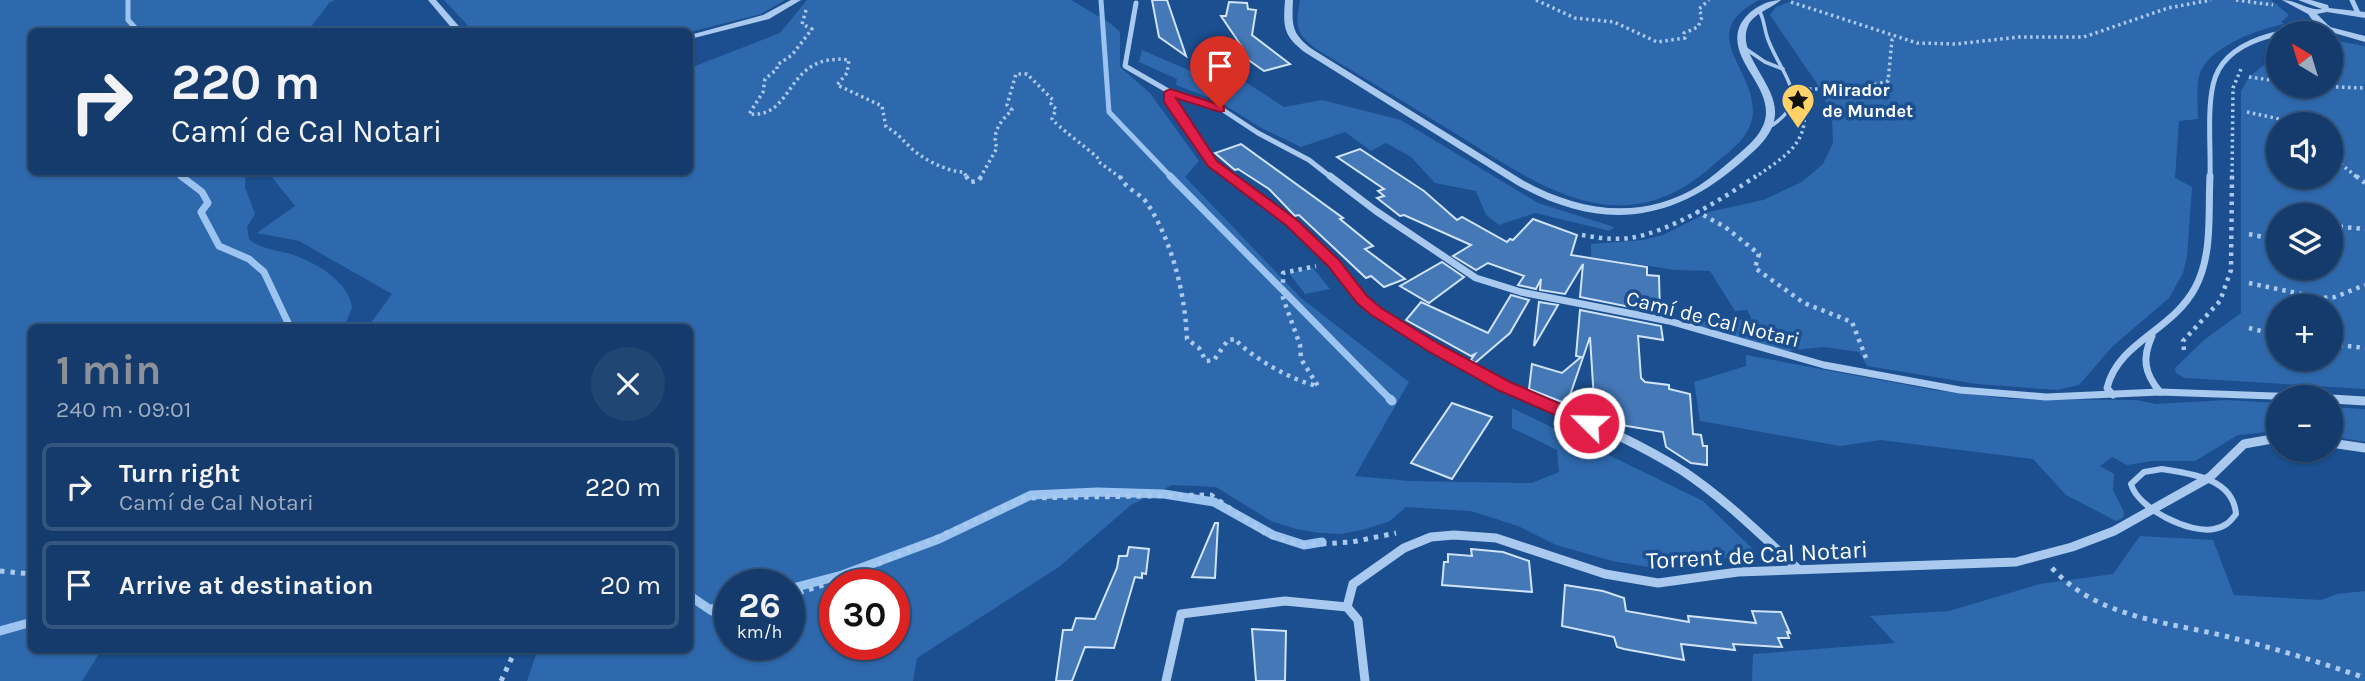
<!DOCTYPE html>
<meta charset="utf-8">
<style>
:root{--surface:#143b6b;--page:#214673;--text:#f1f3f6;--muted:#9dadc1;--line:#33557e;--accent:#8c9099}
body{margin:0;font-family:Karla,sans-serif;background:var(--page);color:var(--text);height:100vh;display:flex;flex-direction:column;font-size:26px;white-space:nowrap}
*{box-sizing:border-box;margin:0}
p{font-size:23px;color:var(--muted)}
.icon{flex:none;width:38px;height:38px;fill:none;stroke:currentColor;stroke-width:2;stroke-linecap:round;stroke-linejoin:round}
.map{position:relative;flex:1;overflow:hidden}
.panel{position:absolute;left:28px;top:324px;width:665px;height:329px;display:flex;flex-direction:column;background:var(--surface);border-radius:10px;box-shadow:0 2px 5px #0004,0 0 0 2px var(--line)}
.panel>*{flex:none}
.guide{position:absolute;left:28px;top:28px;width:665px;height:147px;border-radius:10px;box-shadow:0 2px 5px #0004,0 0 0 2px var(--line);background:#143b6b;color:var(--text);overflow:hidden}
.needle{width:46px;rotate:322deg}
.tools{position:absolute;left:2266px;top:21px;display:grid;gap:14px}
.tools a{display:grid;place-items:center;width:77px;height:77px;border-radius:50%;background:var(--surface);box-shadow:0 2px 5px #0004,0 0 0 2px var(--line);font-size:35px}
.speed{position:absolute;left:714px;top:569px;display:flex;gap:14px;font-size:35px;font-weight:700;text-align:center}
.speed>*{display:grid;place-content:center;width:91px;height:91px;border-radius:50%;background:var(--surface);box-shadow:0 2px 5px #0004,0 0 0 2px var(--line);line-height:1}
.speed small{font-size:18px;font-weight:400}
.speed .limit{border:10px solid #d22;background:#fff;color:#111}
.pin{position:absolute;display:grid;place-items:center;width:60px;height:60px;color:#fff;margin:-72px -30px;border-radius:50% 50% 50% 0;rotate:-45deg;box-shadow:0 0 7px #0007}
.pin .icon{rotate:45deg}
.me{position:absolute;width:77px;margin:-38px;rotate:293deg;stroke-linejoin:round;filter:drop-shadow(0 0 5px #0008)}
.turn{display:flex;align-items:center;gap:24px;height:147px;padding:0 28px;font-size:32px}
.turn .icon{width:91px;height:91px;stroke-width:2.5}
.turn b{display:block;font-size:49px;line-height:60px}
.round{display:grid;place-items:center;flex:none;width:74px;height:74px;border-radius:37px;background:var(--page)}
.summary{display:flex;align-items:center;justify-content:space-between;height:119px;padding:0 28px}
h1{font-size:42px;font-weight:700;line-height:52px;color:var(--accent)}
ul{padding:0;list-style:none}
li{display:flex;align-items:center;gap:21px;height:88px;margin:0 14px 10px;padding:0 14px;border:4px solid var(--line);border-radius:10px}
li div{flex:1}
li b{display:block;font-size:26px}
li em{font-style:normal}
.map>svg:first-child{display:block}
</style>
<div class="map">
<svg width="2365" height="681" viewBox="0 0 2365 681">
<rect width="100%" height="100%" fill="#1b4f8f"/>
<g fill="#2e69ad" fill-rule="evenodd">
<path d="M0 0H335L329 3 308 31 32 32V172H246L245 187 255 214 247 227 249 239C260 249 277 250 291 254 315 262 349 281 352 308L344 327H32V649H102L82 681H0Z"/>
<path d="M444 0H785L761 14 690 32 473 31Z"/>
<path d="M807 0H1071L1110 23 1120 32V67L1150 93 1199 161 1185 177 1301 298 1409 382 1355 476 1410 481 1532 483 1559 472 1557 450 1512 428V408L1703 501 1757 553 1654 568 1612 561 1556 545 1518 526 1471 511 1406 507 1390 521 1366 529 1341 534 1320 533 1296 529 1271 521 1216 487 1172 485 1131 505 1059 567 917 658 913 681H527L538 649H690V327H368L392 294 299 241 257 233 295 206 268 172H690V68L780 33ZM730 584H789V644H730ZM835 584H894V644H835Z"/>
<path d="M1300 0H1759C1696 34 1752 65 1753 110 1753 137 1729 151 1711 167 1619 248 1536 183 1453 132 1407 104 1362 76 1316 49 1294 32 1296 26 1300 0Z"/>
<path d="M1795 0H2271L2289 15 2281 22 2284 24C2259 29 2207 47 2199 76 2196 89 2198 106 2198 119L2179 121 2175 178 2192 187 2187 256 2183 273 2169 298 2113 346 2079 385 2057 390 1977 384 1867 366 1859 352 1823 347 1787 351 1684 322 1752 319 1747 310 1735 311 1710 271 1675 270 1591 257V244L1643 240 1663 235 1709 212 1763 200 1802 182 1823 164 1833 143 1832 117 1820 88 1770 15 1776 7Z"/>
<path d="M2331 40 2365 46V389L2185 378 2176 373 2175 368 2204 340 2241 313V91L2249 77 2278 54V86H2331ZM2331 124V177H2278V124ZM2278 215H2331V268H2278ZM2331 306V359H2278V306Z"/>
<path d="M1142 50 1207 78 1230 72 1284 107 1322 100 1401 120 1538 203 1614 227 1610 231 1535 213 1499 225 1486 215 1476 191 1435 183 1411 157 1386 143 1371 151 1345 132 1301 147 1263 129 1218 101 1176 85 1177 79 1139 62Z"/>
<path d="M1313 268 1330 289 1305 294 1289 273Z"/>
<path d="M1746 355 1934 390 2011 399 2136 400 2156 404 2226 400 2278 403V431L2238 435 2195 461H2152L2127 465 2112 457 2100 466 2114 474 2113 490 2124 512 2123 518 2116 521 2066 495 2033 459 1881 440 1840 446 1700 421 1694 382 1746 366Z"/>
<path d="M2331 407 2365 409V442L2331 436Z"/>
<path d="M2140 536 2213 540 2234 595 2321 600 2337 594 2365 591V681H1752L1753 654 1895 643 1870 616 1949 611 2040 584 2113 574Z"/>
</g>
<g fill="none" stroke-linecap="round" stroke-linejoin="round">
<g stroke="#9cc4f0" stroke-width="5">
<path d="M128 0V20L139 32"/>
<path d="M1101 0 1109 112 1172 178"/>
<path d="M178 172 182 178"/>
</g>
<g stroke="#9cc4f0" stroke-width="7">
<path d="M181 176 202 192 208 203 201 212 219 246 249 259 264 272 290 327"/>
<path d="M1170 176 1392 401"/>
</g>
<g stroke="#9cc4f0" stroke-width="9">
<path d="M1390 399 1392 401"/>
<path d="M789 589 842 575 939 539 1031 495 1097 492 1164 494 1214 502 1273 535 1304 545 1322 542"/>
<path d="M690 596 712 611 730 606"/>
<path d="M0 631 32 622"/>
</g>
</g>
<g fill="#4478b7" stroke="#cfe3fa" stroke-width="2">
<path d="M1152 0H1167L1186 56 1159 37Z"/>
<path d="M1229 2 1247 3 1248 9 1256 10 1252 35 1290 64 1264 71 1233 49 1242 47 1221 16H1226Z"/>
<path d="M1241 144 1343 218 1340 219 1373 246 1365 249 1405 279 1384 287 1371 276 1366 278 1299 215 1295 216 1269 189 1238 169 1235 170 1215 153Z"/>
<path d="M1360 149 1424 191 1457 220 1462 217 1507 242 1510 239 1513 240 1533 219 1577 235 1571 255 1647 267V275L1659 276 1660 313 1580 297 1583 264 1565 294 1540 290 1541 279 1536 289 1518 285 1524 276 1488 263 1476 270 1453 256 1471 245 1404 215 1400 216 1377 198 1384 196 1378 191 1384 189 1337 157Z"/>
<path d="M1442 262 1464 277 1429 303 1400 286Z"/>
<path d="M1511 295 1529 300 1510 333 1475 363 1471 360 1475 354 1471 356 1406 320 1421 302 1488 333Z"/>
<path d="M1539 302 1558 305 1534 346Z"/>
<path d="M1580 310 1661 326 1663 340 1638 336 1641 378 1645 382 1669 385V389L1690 394 1693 434 1701 435 1703 446H1707V465L1691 463 1666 447 1663 432 1615 424 1595 416 1590 337 1567 404 1529 389 1532 364 1562 373 1581 357 1576 356Z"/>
<path d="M1452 403 1492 417 1452 479 1411 463Z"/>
<path d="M1215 523H1218L1215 578 1192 577Z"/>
<path d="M1129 547 1149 549 1146 574 1142 573V578L1135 577 1114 648 1085 647 1072 681H1056L1063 630H1072L1076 618 1095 619 1117 568 1119 556H1127Z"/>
<path d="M1471 549 1503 552 1529 561 1532 592 1442 585 1444 562H1448V554L1472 556Z"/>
<path d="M1565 585 1603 591 1624 598 1626 611 1689 622 1688 616 1756 623 1752 611 1781 612 1790 633 1787 632 1789 638H1778L1782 647 1733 644 1735 650 1681 644 1684 660 1624 649 1617 647 1614 637 1562 626Z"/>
<path d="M1252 629 1286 631 1285 681H1256Z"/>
</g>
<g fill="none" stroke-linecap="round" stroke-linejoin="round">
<g stroke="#a9c9ee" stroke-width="3.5" stroke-dasharray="2.5 3.5" stroke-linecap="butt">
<path d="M1536 0 1575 18 1614 22 1657 42 1685 38 1684 33 1698 27 1702 17 1699 9 1709 0"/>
<path d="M2236 0 2273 5"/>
<path d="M1791 2 1917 43 1956 44 2019 37H2084L2168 8 2211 0"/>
<path d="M806 10 802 24 812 29 792 55 777 65V69L765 79 763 92 749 114C796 119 784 52 849 60L847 73 837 85 882 106 886 127C896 132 900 137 908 145 920 158 947 172 964 172L967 178"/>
<path d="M2249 77 2278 81"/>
<path d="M2306 86 2365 88"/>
<path d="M1803 89H1858L1888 81 1892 40 1895 37"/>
<path d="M2247 112 2284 120 2290 124"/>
<path d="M2331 156 2358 178"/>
<path d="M980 178 997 148C991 132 1001 121 1012 110L1007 105 1016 74H1027L1053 100 1051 104 1056 109 1052 119C1056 125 1088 149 1097 157L1099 162 1121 178"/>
<path d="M1754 178C1779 160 1808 146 1804 111"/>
<path d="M2232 178 2233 88 2241 69"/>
</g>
<g stroke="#a9c9ee" stroke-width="4.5" stroke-dasharray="3.5 5" stroke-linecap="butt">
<path d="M966 176 970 182 978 181 982 176"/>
<path d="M1120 176C1125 189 1139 192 1147 203 1172 241 1185 293 1187 339L1199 348 1206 361 1214 360 1228 340 1235 339C1250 357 1295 382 1318 386L1301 359 1300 345 1283 298V273L1316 266"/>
<path d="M2356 176 2365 183"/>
<path d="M1696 211 1725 227 1759 254 1755 268 1804 303 1852 322 1866 358"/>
<path d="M2331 226 2365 229"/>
<path d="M2249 234 2278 240"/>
<path d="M1582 235C1598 238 1614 240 1630 238 1670 232 1724 198 1756 176"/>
<path d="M2249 283 2320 298 2335 297 2365 285"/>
<path d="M2249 328 2278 335"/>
<path d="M2331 344 2365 348"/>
<path d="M2184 350 2183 341 2220 301 2231 270 2232 176"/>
</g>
<g stroke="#a9c9ee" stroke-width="5" stroke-dasharray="4.5 6" stroke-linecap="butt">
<path d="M2052 568C2099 620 2173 622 2237 639 2280 650 2323 663 2365 678"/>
<path d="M0 571 32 574"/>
<path d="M789 596 854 575 1024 498 1211 495 1269 536 1304 545 1352 542 1396 533"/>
<path d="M690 604 730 609"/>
<path d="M501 681 516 649"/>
</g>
<g stroke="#a9c9ee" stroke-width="3.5">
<path d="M1759 10C1765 20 1764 31 1769 42 1784 79 1814 102 1766 129"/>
<path d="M1746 49 1765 62 1783 69"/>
</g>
<path stroke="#a9c9ee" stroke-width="6" d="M2162 469C2192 474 2233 478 2236 514 2230 522 2225 527 2214 529 2190 534 2138 509 2131 484L2144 472Z"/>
<g stroke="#a9c9ee" stroke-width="5">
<path d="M2352 0 2358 13"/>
<path d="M1136 3 1125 66 1170 92 1171 102 1212 164 1231 178"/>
<path d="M1170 92 1220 108 1258 133 1309 160 1332 178"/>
<path d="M2210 178C2211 149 2207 112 2213 85 2223 37 2289 29 2328 28"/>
</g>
<g stroke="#a9c9ee" stroke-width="7">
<path d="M1228 176C1265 203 1302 229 1333 262 1348 278 1359 296 1376 311L1482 374 1542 401"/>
<path d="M1330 176 1376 211 1476 278 1521 292 1669 321 1824 365 1960 390 2046 397 2160 392 2303 397"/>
<path d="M2152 336C2142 358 2144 373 2160 392"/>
<path d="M2113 395 2107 388C2118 342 2172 331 2195 288 2213 255 2208 213 2210 176"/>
<path d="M2331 399 2361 401"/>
</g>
<g stroke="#a9c9ee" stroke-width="9">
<path d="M1538 399C1587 421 1637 442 1683 471 1725 499 1761 535 1798 569"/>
<path d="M2331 399 2365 401"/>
<path d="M2331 443 2365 448"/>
<path d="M1347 607 1353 584 1404 548 1431 537 1454 535 1496 538 1605 574 1658 583 1738 572 2016 562 2072 547 2114 531 2210 477 2244 444 2278 438"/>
<path d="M1347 607 1358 620 1365 681"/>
<path d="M1166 681 1181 614 1285 601 1347 607"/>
</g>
<g fill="#a9c9ee" fill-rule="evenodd">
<path d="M428 0H436L464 32H455Z"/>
<path d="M791 0H801L769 19 690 39V35L763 15Z"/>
<path d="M1285 0H1293C1292 25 1291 33 1312 49L1524 181C1581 212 1643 221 1700 185 1712 177 1723 167 1734 158 1748 146 1766 132 1766 112 1766 82 1729 58 1739 28 1745 12 1765 0 1781 0 1771 9 1754 13 1748 26 1735 56 1783 87 1774 121 1770 139 1752 153 1738 165 1668 225 1597 230 1517 185L1306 53C1283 36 1283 27 1285 0Z"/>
<path d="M2282 0C2297 0 2308 11 2322 9L2298 0H2311L2328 5 2329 8 2365 12V18L2327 12 2317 14 2330 27 2365 36V42L2324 30 2313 21 2308 14Z"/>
</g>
</g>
<path fill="#e11d48" stroke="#92132f" stroke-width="2" d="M1170 89 1224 106V111L1220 112 1176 98 1217 161 1297 220 1339 260 1367 296 1381 308 1439 344 1510 382 1595 419 1598 423 1595 427H1583L1498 390 1428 351 1370 314 1357 303 1328 266 1287 226 1208 166 1164 102V92Z"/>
<defs>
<symbol id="sight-pin" viewBox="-11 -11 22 30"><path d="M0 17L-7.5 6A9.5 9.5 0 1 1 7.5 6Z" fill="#ffd166" stroke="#1b4f8f"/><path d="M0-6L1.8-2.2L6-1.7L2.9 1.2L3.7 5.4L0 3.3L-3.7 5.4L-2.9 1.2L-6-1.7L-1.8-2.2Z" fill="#111"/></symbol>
</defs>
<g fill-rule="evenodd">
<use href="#sight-pin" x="1779" y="81" width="38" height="52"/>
</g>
<g text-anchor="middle" stroke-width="7" stroke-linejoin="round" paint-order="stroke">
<g font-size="18" font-weight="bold" fill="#fff" stroke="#1b4f8f" text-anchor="start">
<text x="1822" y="96">Mirador<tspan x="1822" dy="21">de Mundet</tspan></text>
</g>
<g font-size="21" fill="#fff" stroke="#1b4f8f">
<text transform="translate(1713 319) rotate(14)" y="7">Camí de Cal Notari</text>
</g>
<g font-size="24" fill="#fff" stroke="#1b4f8f">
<text transform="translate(1757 555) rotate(-3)" y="8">Torrent de Cal Notari</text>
</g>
</g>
</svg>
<div class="tools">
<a><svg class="needle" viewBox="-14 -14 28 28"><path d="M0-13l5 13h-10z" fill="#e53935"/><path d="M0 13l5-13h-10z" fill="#9dadc1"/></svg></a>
<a><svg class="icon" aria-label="sound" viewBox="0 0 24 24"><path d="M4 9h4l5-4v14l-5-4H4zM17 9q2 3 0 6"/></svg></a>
<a><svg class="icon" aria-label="layers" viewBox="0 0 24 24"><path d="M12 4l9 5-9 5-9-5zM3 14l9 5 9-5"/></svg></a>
<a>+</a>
<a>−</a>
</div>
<div class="speed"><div>26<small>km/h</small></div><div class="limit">30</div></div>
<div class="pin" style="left:1220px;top:108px;background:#d93025"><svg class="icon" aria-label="arrive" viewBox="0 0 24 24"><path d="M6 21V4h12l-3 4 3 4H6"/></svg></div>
<svg class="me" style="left:1589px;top:423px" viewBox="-20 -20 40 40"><circle r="17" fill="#e11d48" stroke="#fff" stroke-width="3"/><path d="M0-11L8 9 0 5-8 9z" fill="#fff"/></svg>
<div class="guide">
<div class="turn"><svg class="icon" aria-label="right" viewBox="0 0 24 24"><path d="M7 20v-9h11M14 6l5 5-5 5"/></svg><div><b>220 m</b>Camí de Cal Notari</div></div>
</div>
<section class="panel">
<div class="summary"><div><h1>1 min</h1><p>240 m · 09:01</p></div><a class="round"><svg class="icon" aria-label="close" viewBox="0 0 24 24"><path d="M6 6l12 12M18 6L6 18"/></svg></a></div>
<ul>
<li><svg class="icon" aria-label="right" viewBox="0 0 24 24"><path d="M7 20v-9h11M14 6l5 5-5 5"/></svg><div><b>Turn right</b><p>Camí de Cal Notari</p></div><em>220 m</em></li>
<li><svg class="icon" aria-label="arrive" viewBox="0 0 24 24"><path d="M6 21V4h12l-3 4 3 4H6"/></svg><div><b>Arrive at destination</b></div><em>20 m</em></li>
</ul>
</section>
</div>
